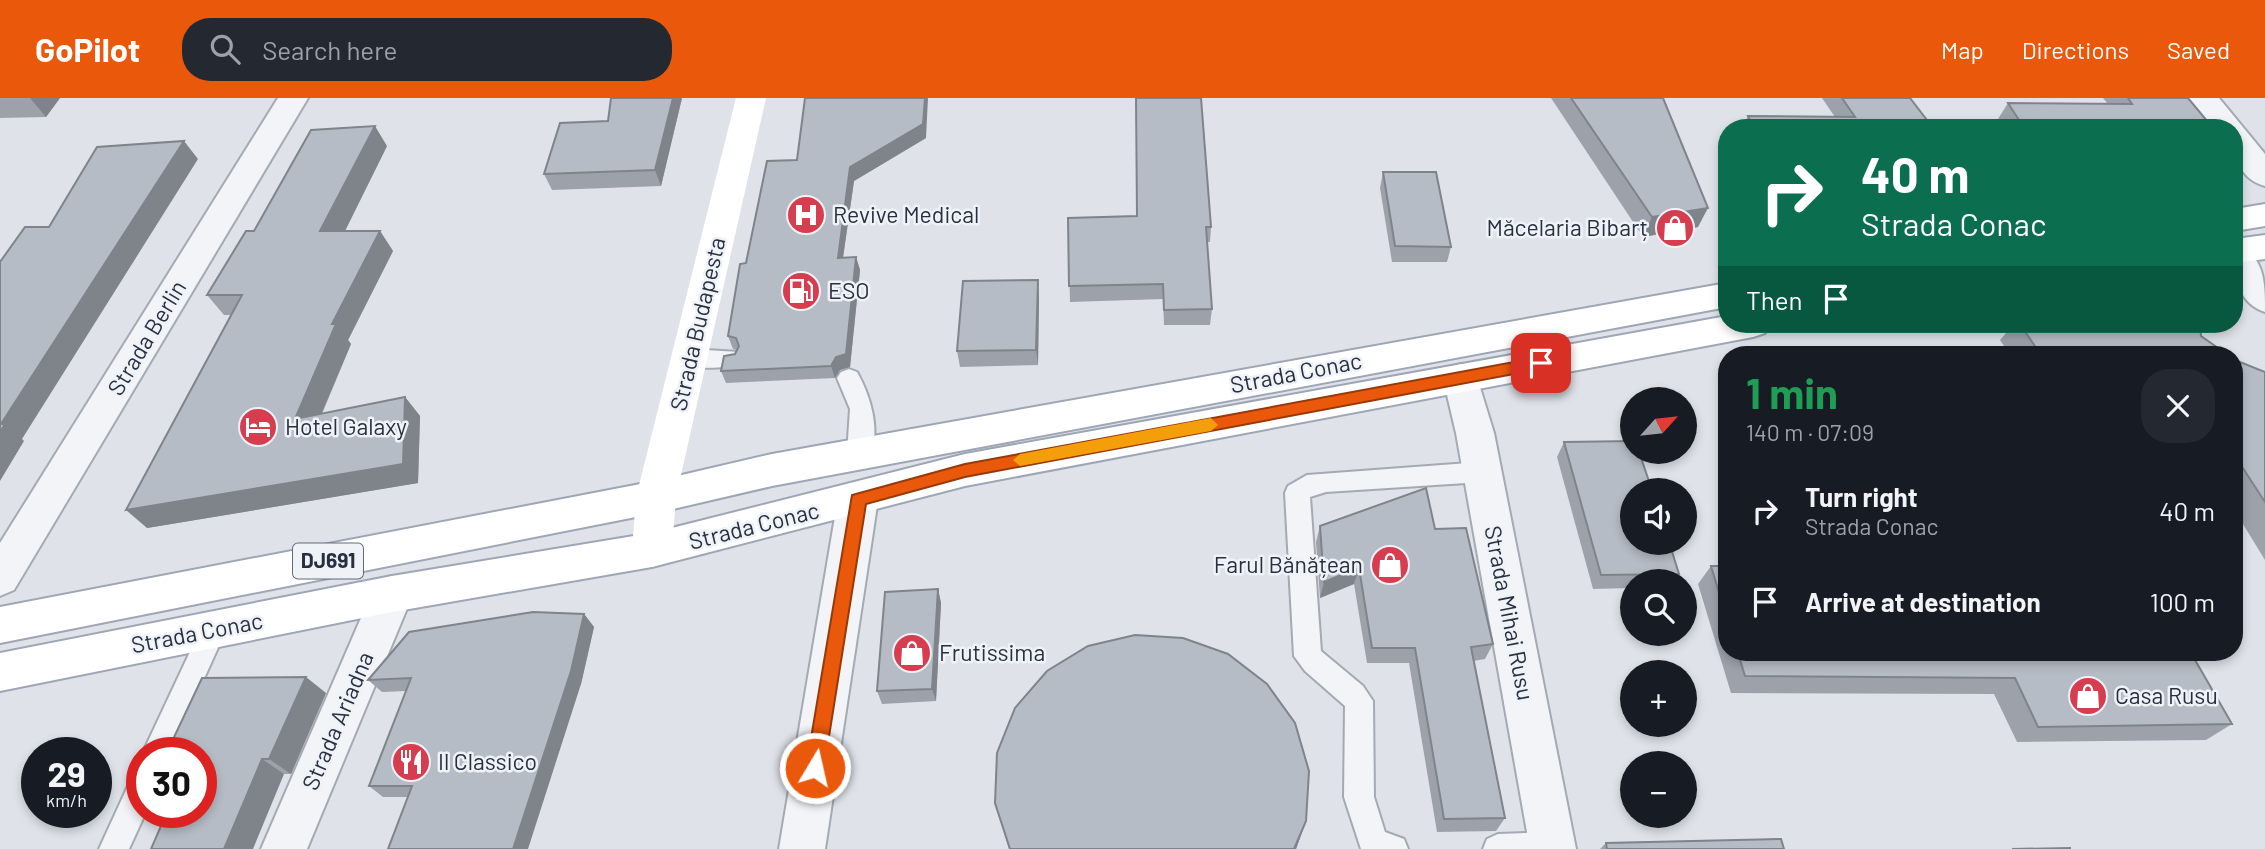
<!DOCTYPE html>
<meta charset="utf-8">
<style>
:root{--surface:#171b24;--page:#242831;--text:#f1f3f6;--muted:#9ea1a6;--accent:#ea580c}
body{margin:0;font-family:Barlow,sans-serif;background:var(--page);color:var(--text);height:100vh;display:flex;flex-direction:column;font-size:26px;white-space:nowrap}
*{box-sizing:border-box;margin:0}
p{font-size:23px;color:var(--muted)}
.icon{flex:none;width:38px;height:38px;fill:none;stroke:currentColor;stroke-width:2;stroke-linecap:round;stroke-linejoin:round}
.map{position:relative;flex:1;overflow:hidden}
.panel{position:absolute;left:1718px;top:248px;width:525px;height:315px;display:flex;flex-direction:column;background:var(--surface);border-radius:28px;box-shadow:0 4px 10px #0003}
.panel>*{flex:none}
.guide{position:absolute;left:1718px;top:21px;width:525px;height:214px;border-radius:28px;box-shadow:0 4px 10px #0003;background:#0b6e4f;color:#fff;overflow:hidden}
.needle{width:46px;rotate:63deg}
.tools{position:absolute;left:1620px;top:289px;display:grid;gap:14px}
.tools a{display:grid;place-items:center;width:77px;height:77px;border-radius:50%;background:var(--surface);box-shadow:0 4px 10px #0003;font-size:35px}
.speed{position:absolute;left:21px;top:639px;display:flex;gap:14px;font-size:35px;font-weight:700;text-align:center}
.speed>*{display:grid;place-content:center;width:91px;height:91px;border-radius:50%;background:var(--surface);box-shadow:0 4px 10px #0003;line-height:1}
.speed small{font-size:18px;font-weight:400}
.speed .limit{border:10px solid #d22;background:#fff;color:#111}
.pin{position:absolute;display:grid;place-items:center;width:60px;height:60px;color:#fff;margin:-30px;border-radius:14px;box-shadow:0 4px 10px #0006}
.me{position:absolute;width:77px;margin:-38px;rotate:9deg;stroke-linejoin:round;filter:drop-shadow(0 0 5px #0008)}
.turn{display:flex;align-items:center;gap:24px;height:147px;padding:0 28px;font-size:32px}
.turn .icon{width:91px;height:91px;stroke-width:2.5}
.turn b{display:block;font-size:49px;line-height:60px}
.then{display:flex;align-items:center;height:66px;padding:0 28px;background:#0003;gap:14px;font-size:26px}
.round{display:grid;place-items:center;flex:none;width:74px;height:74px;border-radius:28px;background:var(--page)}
.summary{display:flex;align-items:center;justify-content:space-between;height:119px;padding:0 28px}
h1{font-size:42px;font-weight:700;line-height:52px;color:#1e9e55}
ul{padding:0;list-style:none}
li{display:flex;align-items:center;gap:21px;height:91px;padding:0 28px}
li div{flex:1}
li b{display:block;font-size:26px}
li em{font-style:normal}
header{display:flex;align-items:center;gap:42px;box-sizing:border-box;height:98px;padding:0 35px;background:var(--accent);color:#fff}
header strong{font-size:33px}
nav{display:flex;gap:38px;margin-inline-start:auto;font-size:24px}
.search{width:490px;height:63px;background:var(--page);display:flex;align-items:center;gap:18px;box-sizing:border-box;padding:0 24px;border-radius:28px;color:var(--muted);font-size:26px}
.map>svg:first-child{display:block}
</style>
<header>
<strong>GoPilot</strong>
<div class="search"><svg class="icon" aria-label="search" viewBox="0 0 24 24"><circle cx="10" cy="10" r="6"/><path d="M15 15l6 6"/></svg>Search here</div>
<nav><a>Map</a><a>Directions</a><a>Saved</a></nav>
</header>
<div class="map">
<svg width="2265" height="751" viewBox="0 0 2265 751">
<rect width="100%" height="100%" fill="#dfe3e9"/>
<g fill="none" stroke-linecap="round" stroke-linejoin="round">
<defs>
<g id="lane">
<path d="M689 251 739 254 742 260 739 266C723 271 697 271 681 266L678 260 681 254Z"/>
<path d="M849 271 857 274C871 299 882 335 868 363L859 366 850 363 847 356 850 311 837 280 841 274Z"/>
<path d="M1482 364 1491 367 1494 374 1491 381 1482 384 1326 394 1310 399 1321 553 1363 588 1373 603 1374 699 1385 734 1404 741 1408 751H1361L1344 699 1345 608 1305 573 1294 558 1285 395 1288 388 1307 377Z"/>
<path d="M213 520 222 524 226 532 171 654H143L204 524Z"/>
<path d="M142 675V714H146L129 751H99L132 679Z"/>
<path d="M1552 734 1563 739 1566 751H1483L1487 741 1498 736Z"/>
</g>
<g id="street">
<path d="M278 0H308L14 492 0 498V445Z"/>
<path d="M2188 0H2219L2265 56V88C2236 80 2235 55 2235 30H2210Z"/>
<path d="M2235 147C2265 156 2265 186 2265 214 2235 204 2234 174 2235 147Z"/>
<path d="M1461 266 1474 270 1494 335 1576 751H1530L1456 335 1443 280 1448 270Z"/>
<path d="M858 385 872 390 878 401 825 751H779L838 401 844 390Z"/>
<path d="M392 478 407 483 413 496 307 751H261L377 483Z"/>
</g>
<g id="primary">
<path d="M2265 106V128L2235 133V111Z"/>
<path d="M2265 137V161L2235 165V141Z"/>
<path d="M1727 185V209L772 388 656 415 0 545V509L656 383 772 356Z"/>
<path d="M1727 218V226H1771L1765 235 1753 239 965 388 652 469 392 514 0 593V555L392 478 652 435 965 356Z"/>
</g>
</defs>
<use href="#lane" stroke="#a4aab3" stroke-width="4"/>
<use href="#street" stroke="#a4aab3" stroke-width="4"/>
<use href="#primary" stroke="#9ea6b6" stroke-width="4"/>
<use href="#lane" fill="#f2f4f7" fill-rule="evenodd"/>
<use href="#street" fill="#f2f4f7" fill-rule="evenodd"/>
<path fill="#fff" fill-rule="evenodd" d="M736 0H766L676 399 672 452 666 464 652 469 638 464 632 452 636 399Z"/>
<use href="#primary" fill="#fff" fill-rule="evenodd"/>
</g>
<g fill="#9da2aa">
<path d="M0 0H60L46 19 0 20Z"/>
<path d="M682 0 661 88 552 92 544 76Z"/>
<path d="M1551 0H1663L1698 129 1643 139Z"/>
<path d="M1822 0H1910L1927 22 1998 21 2008 5 2108 6 2103 0H2188L2213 30H1743L1748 18 1835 19Z"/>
<path d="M926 40 854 83 843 160 856 159 860 172 850 269 840 272 835 280 726 285 721 273 737 252 733 251 728 238 746 165 797 62Z"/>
<path d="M387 48 345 133H380L393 153 348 242 351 246 322 316 405 299 420 318 418 385 147 430 232 217H224L207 197Z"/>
<path d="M1383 74 1451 149 1447 164H1392L1380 90Z"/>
<path d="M1068 120 1211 129 1210 144H1207L1212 211 1210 227H1164L1163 201 1070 204Z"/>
<path d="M1039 197 1038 267 960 269 957 253Z"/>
<path d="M2014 226H2121L2133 230 2201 238 2228 257H2010L2000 242Z"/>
<path d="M2235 262 2265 274V462L2235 413Z"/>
<path d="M1564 344 1679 476 1674 483H1633V490L1593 491 1557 359Z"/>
<path d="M1320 428 1435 431 1493 546 1485 561 1473 563 1505 720 1496 733 1437 734 1409 565H1367L1354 486 1320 500 1316 444Z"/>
<path d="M1711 468H1727V555H2191L2232 626 2206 642 2017 644 1994 596 1731 595 1698 486Z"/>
<path d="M938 491 941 505 936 603 882 606 877 593Z"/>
<path d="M584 516 594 529 581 586 408 699H383L369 688 406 593 382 594 368 582Z"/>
<path d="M326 595 291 676H284L167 714Z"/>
<path d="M995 705 1306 723 1296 751H1009Z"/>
<path d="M1606 745 1784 751H1600Z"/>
</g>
<g fill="#7f848b">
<path d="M30 0H60L46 19Z"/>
<path d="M673 0H682L661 88 655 72Z"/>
<path d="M925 0H928L926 40 854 83 841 173 838 160 850 69Z"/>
<path d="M375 28 387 48 335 153 320 133Z"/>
<path d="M184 43 198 61 22 341 24 343 0 383V334L1 326Z"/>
<path d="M1708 110 1698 129 1643 139 1652 119Z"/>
<path d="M380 133 393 153 348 242 351 246 311 340 295 321 332 226Z"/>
<path d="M856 159 860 172 850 269 840 272 835 280 831 268 836 259Z"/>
<path d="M1038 182 1039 197 1038 267 1036 252Z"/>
<path d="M405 299 420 318 418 385 147 430 126 412Z"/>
<path d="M1359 470 1354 486 1320 500 1324 484Z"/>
<path d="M938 491 941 505 936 603 932 591Z"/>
<path d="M584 516 594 529 581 586 528 751H513Z"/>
<path d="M306 579 326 595 291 676 269 661Z"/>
<path d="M262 661 284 676 253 751H224Z"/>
<path d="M1306 723 1296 751H1294Z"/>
</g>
<g fill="#b6bcc6" stroke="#7f848b" stroke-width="2">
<path d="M611 0H673L655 72 544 76 560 25 608 23Z"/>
<path d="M805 0H925L923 26 850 69 838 160 856 159 846 256 836 259 831 268 721 273 724 258 735 256 739 248 736 240 728 238 740 166 746 165 767 63 797 62Z"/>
<path d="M1136 0H1201L1211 129H1206L1212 211 1164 212 1163 186 1069 188 1068 120 1137 118Z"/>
<path d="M1571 0H1663L1708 110 1652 119Z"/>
<path d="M1842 0H1910L1927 22H2019L2008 5 2132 6 2128 0H2188L2213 30H1754L1748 18 1855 19Z"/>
<path d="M375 28 320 133H380L332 226H336L295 321 405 299 403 366 126 412 242 197H207L246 133H254L311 32Z"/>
<path d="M184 43 1 326H5L0 334V164L25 129H49L97 49Z"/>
<path d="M1383 74H1436L1451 149 1395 148Z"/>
<path d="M1038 182 1036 252 957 253 963 183Z"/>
<path d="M2020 226H2121L2133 230 2143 226H2194L2200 228 2201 238 2228 257H2041Z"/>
<path d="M2235 262 2265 274V404L2235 358Z"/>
<path d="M1633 343V354H1639L1652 392H1633V444H1669L1679 476 1601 477 1564 344Z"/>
<path d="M1426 390 1435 431 1466 430 1493 546 1471 549 1505 720 1444 721 1415 550H1372L1359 470 1324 484 1320 428Z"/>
<path d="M1711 468H1727V521Z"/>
<path d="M938 491 932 591 877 593 885 494Z"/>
<path d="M533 514 584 516 571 573 513 751H388L412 688H369L411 580 368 582 409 534Z"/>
<path d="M1135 537 1183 540 1228 556 1267 586 1295 625 1309 673 1306 723 1294 751H1010L995 705 997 655 1015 610 1047 573 1088 548Z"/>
<path d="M1738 555H2191L2232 626 2038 629 2015 580 1745 578Z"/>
<path d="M306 579 269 661H262L224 751H151L167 714H201V654H167L202 580Z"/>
<path d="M1781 741 1784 751H1607L1606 745Z"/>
<path d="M2070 750V751H2012Z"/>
</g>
<path fill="#ea580c" stroke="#983908" stroke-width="2" d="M1541 259 1548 265 1541 271 965 379 866 406 824 670 822 676 815 678 808 676 806 670 852 397 965 366Z"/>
<path fill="#f59e0b" d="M1211 320 1218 327 1211 333 1020 368 1013 362 1020 356Z"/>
<defs>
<symbol id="hospital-disc" viewBox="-11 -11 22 22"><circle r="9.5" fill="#d63d4e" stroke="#eff2f7"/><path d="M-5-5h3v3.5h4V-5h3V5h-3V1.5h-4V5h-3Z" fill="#fff"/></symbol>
<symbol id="shop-disc" viewBox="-11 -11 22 22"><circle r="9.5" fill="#d63d4e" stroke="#eff2f7"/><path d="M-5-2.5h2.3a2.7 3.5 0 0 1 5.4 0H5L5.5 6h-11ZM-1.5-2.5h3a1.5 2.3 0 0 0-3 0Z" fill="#fff"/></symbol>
<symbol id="fuel-disc" viewBox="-11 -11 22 22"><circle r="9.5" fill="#d63d4e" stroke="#eff2f7"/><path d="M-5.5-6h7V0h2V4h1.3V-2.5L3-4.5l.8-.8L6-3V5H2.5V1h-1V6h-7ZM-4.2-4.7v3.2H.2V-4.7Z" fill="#fff"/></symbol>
<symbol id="hotel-disc" viewBox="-11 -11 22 22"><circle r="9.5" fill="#d63d4e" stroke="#eff2f7"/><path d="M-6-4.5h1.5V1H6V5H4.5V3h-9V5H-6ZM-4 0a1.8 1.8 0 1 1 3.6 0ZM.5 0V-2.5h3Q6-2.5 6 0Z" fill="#fff"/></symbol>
<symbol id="restaurant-disc" viewBox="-11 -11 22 22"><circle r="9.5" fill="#d63d4e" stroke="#eff2f7"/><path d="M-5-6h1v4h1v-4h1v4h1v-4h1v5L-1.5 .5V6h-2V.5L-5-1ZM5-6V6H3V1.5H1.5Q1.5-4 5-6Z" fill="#fff"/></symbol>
</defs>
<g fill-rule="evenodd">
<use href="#hospital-disc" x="784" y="95" width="44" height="44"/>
<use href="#shop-disc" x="1653" y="108" width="44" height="44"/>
<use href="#fuel-disc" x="779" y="171" width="44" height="44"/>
<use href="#hotel-disc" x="236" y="307" width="44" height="44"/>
<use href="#shop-disc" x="1368" y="445" width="44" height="44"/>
<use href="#shop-disc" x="890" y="533" width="44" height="44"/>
<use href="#shop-disc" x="2066" y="576" width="44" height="44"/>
<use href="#restaurant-disc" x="389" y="642" width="44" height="44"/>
</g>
<g text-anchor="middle" stroke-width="5" stroke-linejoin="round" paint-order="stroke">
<rect fill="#eff2f7" stroke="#636a78" stroke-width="2" x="293" y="445.5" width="70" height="35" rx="5"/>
<g font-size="21" font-weight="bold" fill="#273041">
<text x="328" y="470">DJ691</text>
</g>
<g font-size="23" fill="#273041" stroke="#eff2f7" text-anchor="start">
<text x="833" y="125">Revive Medical</text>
<text x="1648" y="138" text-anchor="end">Măcelaria Bibarț</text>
<text x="828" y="201">ESO</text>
<text x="285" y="337">Hotel Galaxy</text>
<text x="1363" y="475" text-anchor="end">Farul Bănățean</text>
<text x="939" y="563">Frutissima</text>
<text x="2115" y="606">Casa Rusu</text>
<text x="438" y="672">Il Classico</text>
</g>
<g font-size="23" fill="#273041" stroke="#eff2f7">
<text transform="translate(698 226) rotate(-77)" y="8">Strada Budapesta</text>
<text transform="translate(147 240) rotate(-59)" y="8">Strada Berlin</text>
<text transform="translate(1296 275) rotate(-11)" y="8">Strada Conac</text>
<text transform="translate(754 428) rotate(-14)" y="8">Strada Conac</text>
<text transform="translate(1509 515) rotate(79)" y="8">Strada Mihai Rusu</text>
<text transform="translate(197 535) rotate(-11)" y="8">Strada Conac</text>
<text transform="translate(338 623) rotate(-67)" y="8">Strada Ariadna</text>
</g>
</g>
</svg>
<div class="tools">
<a><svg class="needle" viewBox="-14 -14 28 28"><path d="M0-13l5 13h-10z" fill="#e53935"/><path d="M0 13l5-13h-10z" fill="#9ea1a6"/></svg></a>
<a><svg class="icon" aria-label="sound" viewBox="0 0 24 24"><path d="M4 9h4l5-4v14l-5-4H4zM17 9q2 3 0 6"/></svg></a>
<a><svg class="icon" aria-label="search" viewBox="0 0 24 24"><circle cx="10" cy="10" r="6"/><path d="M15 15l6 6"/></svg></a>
<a>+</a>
<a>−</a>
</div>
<div class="speed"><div>29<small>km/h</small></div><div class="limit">30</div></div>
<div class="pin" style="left:1541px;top:265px;background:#d93025"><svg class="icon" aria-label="arrive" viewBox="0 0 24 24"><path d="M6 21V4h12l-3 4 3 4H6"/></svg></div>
<svg class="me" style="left:815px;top:670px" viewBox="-20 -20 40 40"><circle r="17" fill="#ea580c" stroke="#fff" stroke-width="3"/><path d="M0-11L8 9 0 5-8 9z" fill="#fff"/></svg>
<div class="guide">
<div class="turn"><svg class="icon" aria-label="right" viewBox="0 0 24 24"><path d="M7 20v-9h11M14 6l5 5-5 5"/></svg><div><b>40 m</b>Strada Conac</div></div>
<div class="then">Then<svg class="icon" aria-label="arrive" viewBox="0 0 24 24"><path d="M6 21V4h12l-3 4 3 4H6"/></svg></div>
</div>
<section class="panel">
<div class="summary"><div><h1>1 min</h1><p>140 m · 07:09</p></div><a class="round"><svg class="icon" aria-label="close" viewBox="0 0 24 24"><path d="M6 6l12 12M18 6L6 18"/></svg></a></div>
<ul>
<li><svg class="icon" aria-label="right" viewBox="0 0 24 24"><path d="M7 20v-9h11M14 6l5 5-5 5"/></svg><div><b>Turn right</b><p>Strada Conac</p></div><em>40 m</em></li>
<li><svg class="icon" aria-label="arrive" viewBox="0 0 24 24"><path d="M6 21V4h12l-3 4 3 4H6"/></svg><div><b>Arrive at destination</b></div><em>100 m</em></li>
</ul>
</section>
</div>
